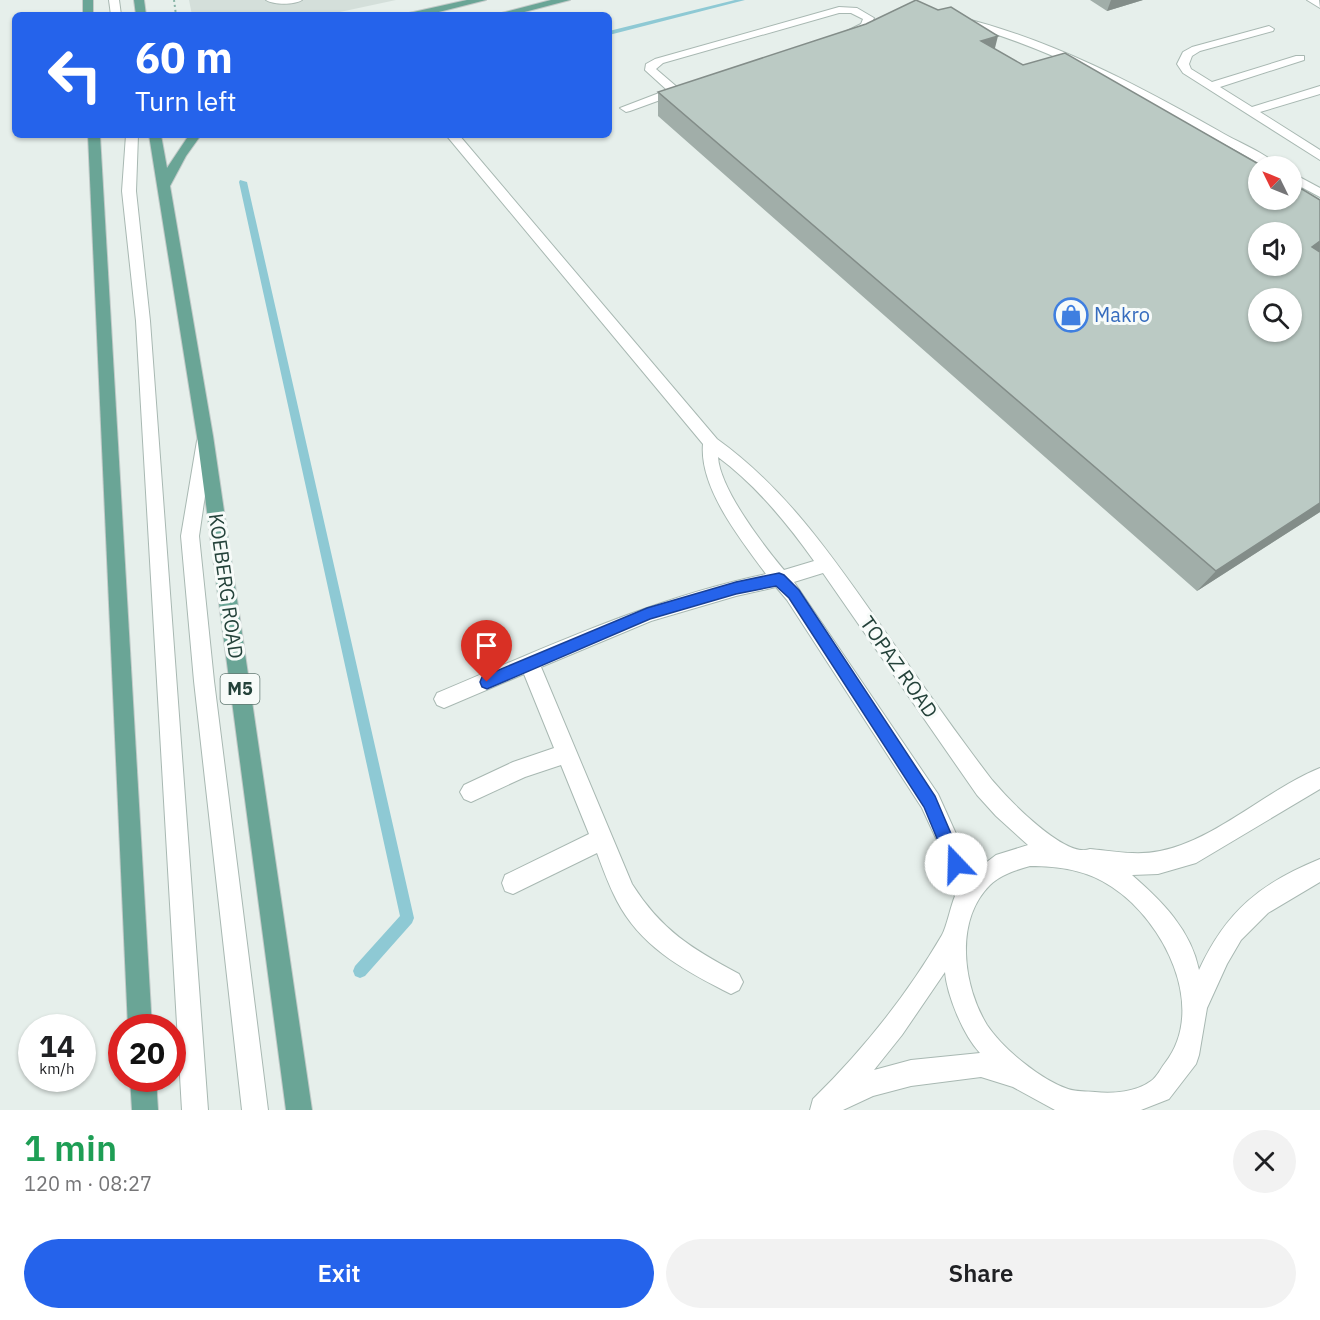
<!DOCTYPE html>
<meta charset="utf-8">
<style>
:root{--surface:#fff;--page:#f2f2f2;--text:#202124;--muted:#757577;--accent:#2563eb}
body{margin:0;font-family:"IBM Plex Sans",sans-serif;background:var(--page);color:var(--text);height:100vh;display:flex;flex-direction:column;font-size:22px;white-space:nowrap}
*{box-sizing:border-box;margin:0}
p{font-size:20px;color:var(--muted)}
.icon{flex:none;width:33px;height:33px;fill:none;stroke:currentColor;stroke-width:2;stroke-linecap:round;stroke-linejoin:round}
.map{position:relative;height:1110px;overflow:hidden}
.sheet{display:flex;flex-direction:column;background:var(--surface);flex:1}
.sheet>*{flex:none}
.banner{position:absolute;left:12px;top:12px;width:600px;height:126px;border-radius:9px;box-shadow:0 2px 4px #0004;background:#2563eb;color:#fff;overflow:hidden}
.needle{width:39px;rotate:313deg}
.controls{position:absolute;left:1248px;top:156px;display:grid;gap:12px}
.controls a{display:grid;place-items:center;width:54px;height:54px;border-radius:50%;background:var(--surface);box-shadow:0 2px 4px #0004;font-size:30px}
.speed{position:absolute;left:18px;top:1014px;display:flex;gap:12px;font-size:30px;font-weight:700;text-align:center}
.speed>*{display:grid;place-content:center;width:78px;height:78px;border-radius:50%;background:var(--surface);box-shadow:0 2px 4px #0004;line-height:1}
.speed small{font-size:15px;font-weight:400}
.speed .limit{border:9px solid #d22;background:#fff;color:#111}
.pin{position:absolute;display:grid;place-items:center;width:51px;height:51px;color:#fff;margin:-62px -26px;border-radius:50% 50% 50% 0;rotate:-45deg;box-shadow:0 0 6px #0007}
.pin .icon{rotate:45deg}
.me{position:absolute;width:66px;margin:-33px;rotate:339deg;stroke-linejoin:round;filter:drop-shadow(0 0 4px #0008)}
.turn{display:flex;align-items:center;gap:21px;height:126px;padding:0 24px;font-size:27px}
.turn .icon{width:78px;height:78px;stroke-width:2.5}
.turn b{display:block;font-size:42px;line-height:51px}
.round{display:grid;place-items:center;flex:none;width:63px;height:63px;border-radius:32px;background:var(--page)}
.summary{display:flex;align-items:center;justify-content:space-between;height:102px;padding:0 24px}
h1{font-size:36px;font-weight:600;line-height:45px;color:#1e9e55}
.primary-button{display:flex;gap:12px;margin-top:auto;padding:12px 24px}
.primary-button a{flex:1;height:69px;border-radius:36px;background:var(--accent);color:#fff;font-size:24px;font-weight:600;line-height:69px;text-align:center}
.primary-button a+a{background:var(--page);color:var(--text)}
.map>svg:first-child{display:block}
</style>
<div class="map">
<svg width="1320" height="1110" viewBox="0 0 1320 1110">
<rect width="100%" height="100%" fill="#e6efeb"/>
<path fill="#d4dfda" d="M189 0H396L326 15H192Z"/>
<g fill="none" stroke-linecap="round" stroke-linejoin="round">
<g fill="#8ec9d4" fill-rule="evenodd">
<path d="M735 0H745L609 35V31Z"/>
<path d="M240 180 247 182 414 918 412 923 365 976 360 978 355 976 353 971 355 966 400 916 239 182Z"/>
</g>
<defs>
<g id="minor">
<path d="M109 0H119L121 15H111Z"/>
<path d="M266 0H302C294 5 274 5 266 0Z"/>
<path d="M1307 0H1319L1320 8Z"/>
<path d="M839 7 857 8 874 18 869 28 847 38 842 35 843 33 861 24 863 19 851 13H839L663 63 656 69 677 87H685V91L630 111 626 112 620 108 667 90 645 70 646 64 655 59Z"/>
<path d="M959 17C1053 40 1135 84 1219 131 1235 141 1266 153 1278 166H1264C1162 110 1068 52 955 22L954 20Z"/>
<path d="M1269 26 1274 29 1273 31 1200 51 1192 56 1189 64 1191 69 1212 82 1296 56H1304V60L1220 87 1252 107 1320 86V94L1260 112 1320 150V160L1183 73 1177 64 1183 52 1192 47Z"/>
<path d="M126 135H138L136 191 150 321 208 1110H182L136 321 122 191Z"/>
<path d="M446 135H459L717 439C784 487 830 553 877 620 915 674 952 728 992 780 1008 799 1065 859 1090 849 1113 851 1137 856 1160 851 1214 841 1268 789 1320 768V789L1196 863 1158 874 1132 875C1162 901 1191 930 1199 970 1226 911 1261 883 1320 859V882L1268 913 1241 940 1227 964 1207 1008 1199 1055 1196 1064 1169 1099 1141 1110H1055L1013 1087 981 1077 911 1086 873 1096 843 1110H810L813 1099C862 1051 907 995 942 935 947 926 950 908 955 896L941 849 922 808 787 600 776 587 736 596 651 621 541 667 632 884C661 930 692 949 739 974L743 982 739 990 731 994 723 990C680 968 640 945 617 901 609 886 603 869 597 853L513 894 505 891 502 883 505 875 589 834 561 765 525 777 471 802 464 799 460 792 464 785 513 762 554 748 524 674 444 708 437 705 434 699 437 693C545 648 651 598 766 574 741 540 699 488 703 444ZM718 457C756 485 787 523 814 561L784 570C763 545 720 489 718 457ZM823 573 977 795 996 816 1028 845 996 855 971 874 962 847 938 794 794 582ZM1030 866C1059 866 1087 870 1112 887 1164 921 1208 1008 1165 1063 1161 1068 1157 1077 1151 1081 1136 1092 1113 1094 1095 1092 1087 1091 1076 1092 1068 1089 1041 1080 1003 1049 987 1025 963 986 954 921 990 885 1000 875 1016 870 1030 866ZM945 972C947 995 963 1035 980 1053L911 1060 874 1070 902 1035Z"/>
<path d="M1292 173 1320 188V197L1292 182Z"/>
<path d="M205 435 211 437 213 441 199 536 214 681 268 1110H242L194 681 181 536 197 441 199 437Z"/>
</g>
<g id="major">
<rect x="83" y="0" width="10" height="15"/>
<path d="M134 0H144L146 15H136Z"/>
<path d="M467 0H486L427 15H408L409 13Z"/>
<path d="M551 0H570L513 15H494Z"/>
<path d="M88 135H100L152 1028H128Z"/>
<path d="M149 135H161L167 168 189 135H201L186 156 170 186 213 436 312 1110H286L197 436Z"/>
<path d="M130 1078H156L158 1110H132Z"/>
</g>
</defs>
<use href="#minor" stroke="#a8b8b2" stroke-width="2"/>
<use href="#major" stroke="#c2cac8" stroke-width="2"/>
<path stroke="#86b3a5" stroke-width="2" stroke-dasharray="2 3" stroke-linecap="butt" d="M174 0 176 15"/>
<use href="#minor" fill="#fff" fill-rule="evenodd"/>
<use href="#major" fill="#6aa596" fill-rule="evenodd"/>
</g>
<g fill="#a1aea9">
<path d="M1090 0H1143L1107 11Z"/>
<path d="M995 49 1023 65 1320 200V512L1197 591 658 116V92Z"/>
</g>
<g fill="#838d89">
<path d="M1111 0H1143L1107 11Z"/>
<path d="M998 36 992 60 981 41Z"/>
<path d="M1320 241V254L1312 247Z"/>
<path d="M1320 503V512L1197 591 1216 571Z"/>
</g>
<path fill="#bbcac4" stroke="#838d89" stroke-width="1.5" fill-rule="evenodd" d="M916 0 938 10 951 7 998 36 981 41 1023 65 1065 53 1262 166H1258V200H1292V183L1320 200V241L1312 247 1320 252V503L1216 571 658 92 866 24ZM1258 232H1292V266H1258ZM1258 298H1292V332H1258Z"/>
<path fill="#2563eb" stroke="#184099" stroke-width="1.5" d="M779 573 784 575 799 590 935 796 964 864 962 870 956 872 950 870 924 807 789 598 776 586 736 594 650 619 487 689 482 687 480 682 482 677 647 608 736 582Z"/>
<defs>
<symbol id="shop-ring" viewBox="-11 -11 22 22"><circle r="9.5" fill="#f7fbf9" stroke="#3f7fe0" stroke-width="1.5"/><path d="M-5-2.5h2.3a2.7 3.5 0 0 1 5.4 0H5L5.5 6h-11ZM-1.5-2.5h3a1.5 2.3 0 0 0-3 0Z" fill="#3f7fe0"/></symbol>
</defs>
<g fill-rule="evenodd">
<use href="#shop-ring" x="1052" y="296" width="38" height="38"/>
</g>
<g text-anchor="middle" stroke-width="6" stroke-linejoin="round" paint-order="stroke">
<rect fill="#f7fbf9" stroke="#637a73" stroke-width="1.5" x="220.5" y="674" width="39" height="30" rx="4.5"/>
<g font-size="18" font-weight="bold" fill="#24423a">
<text x="240" y="695">M5</text>
</g>
<g font-size="20" fill="#366cbe" stroke="#f7fbf9" text-anchor="start">
<text x="1094" y="322">Makro</text>
</g>
<g font-size="20" fill="#24423a" stroke="#f7fbf9">
<text transform="translate(226 586) rotate(82)" y="7">KOEBERG ROAD</text>
<text transform="translate(899 667) rotate(55)" y="7">TOPAZ ROAD</text>
</g>
</g>
</svg>
<div class="controls">
<a><svg class="needle" viewBox="-14 -14 28 28"><path d="M0-13l5 13h-10z" fill="#e53935"/><path d="M0 13l5-13h-10z" fill="#757577"/></svg></a>
<a><svg class="icon" aria-label="sound" viewBox="0 0 24 24"><path d="M4 9h4l5-4v14l-5-4H4zM17 9q2 3 0 6"/></svg></a>
<a><svg class="icon" aria-label="search" viewBox="0 0 24 24"><circle cx="10" cy="10" r="6"/><path d="M15 15l6 6"/></svg></a>
</div>
<div class="speed"><div>14<small>km/h</small></div><div class="limit">20</div></div>
<div class="pin" style="left:487px;top:682px;background:#d93025"><svg class="icon" aria-label="arrive" viewBox="0 0 24 24"><path d="M6 21V4h12l-3 4 3 4H6"/></svg></div>
<svg class="me" style="left:956px;top:864px" viewBox="-20 -20 40 40"><circle r="19" fill="#fff"/><path d="M0-13L10 11 0 6-10 11z" fill="#2563eb"/></svg>
<div class="banner">
<div class="turn"><svg class="icon" aria-label="left" viewBox="0 0 24 24"><path d="M17 20v-9H6M10 6l-5 5 5 5"/></svg><div><b>60 m</b>Turn left</div></div>
</div>
</div>
<section class="sheet">
<div class="summary"><div><h1>1 min</h1><p>120 m · 08:27</p></div><a class="round"><svg class="icon" aria-label="close" viewBox="0 0 24 24"><path d="M6 6l12 12M18 6L6 18"/></svg></a></div>
<div class="primary-button"><a>Exit</a><a>Share</a></div>
</section>
